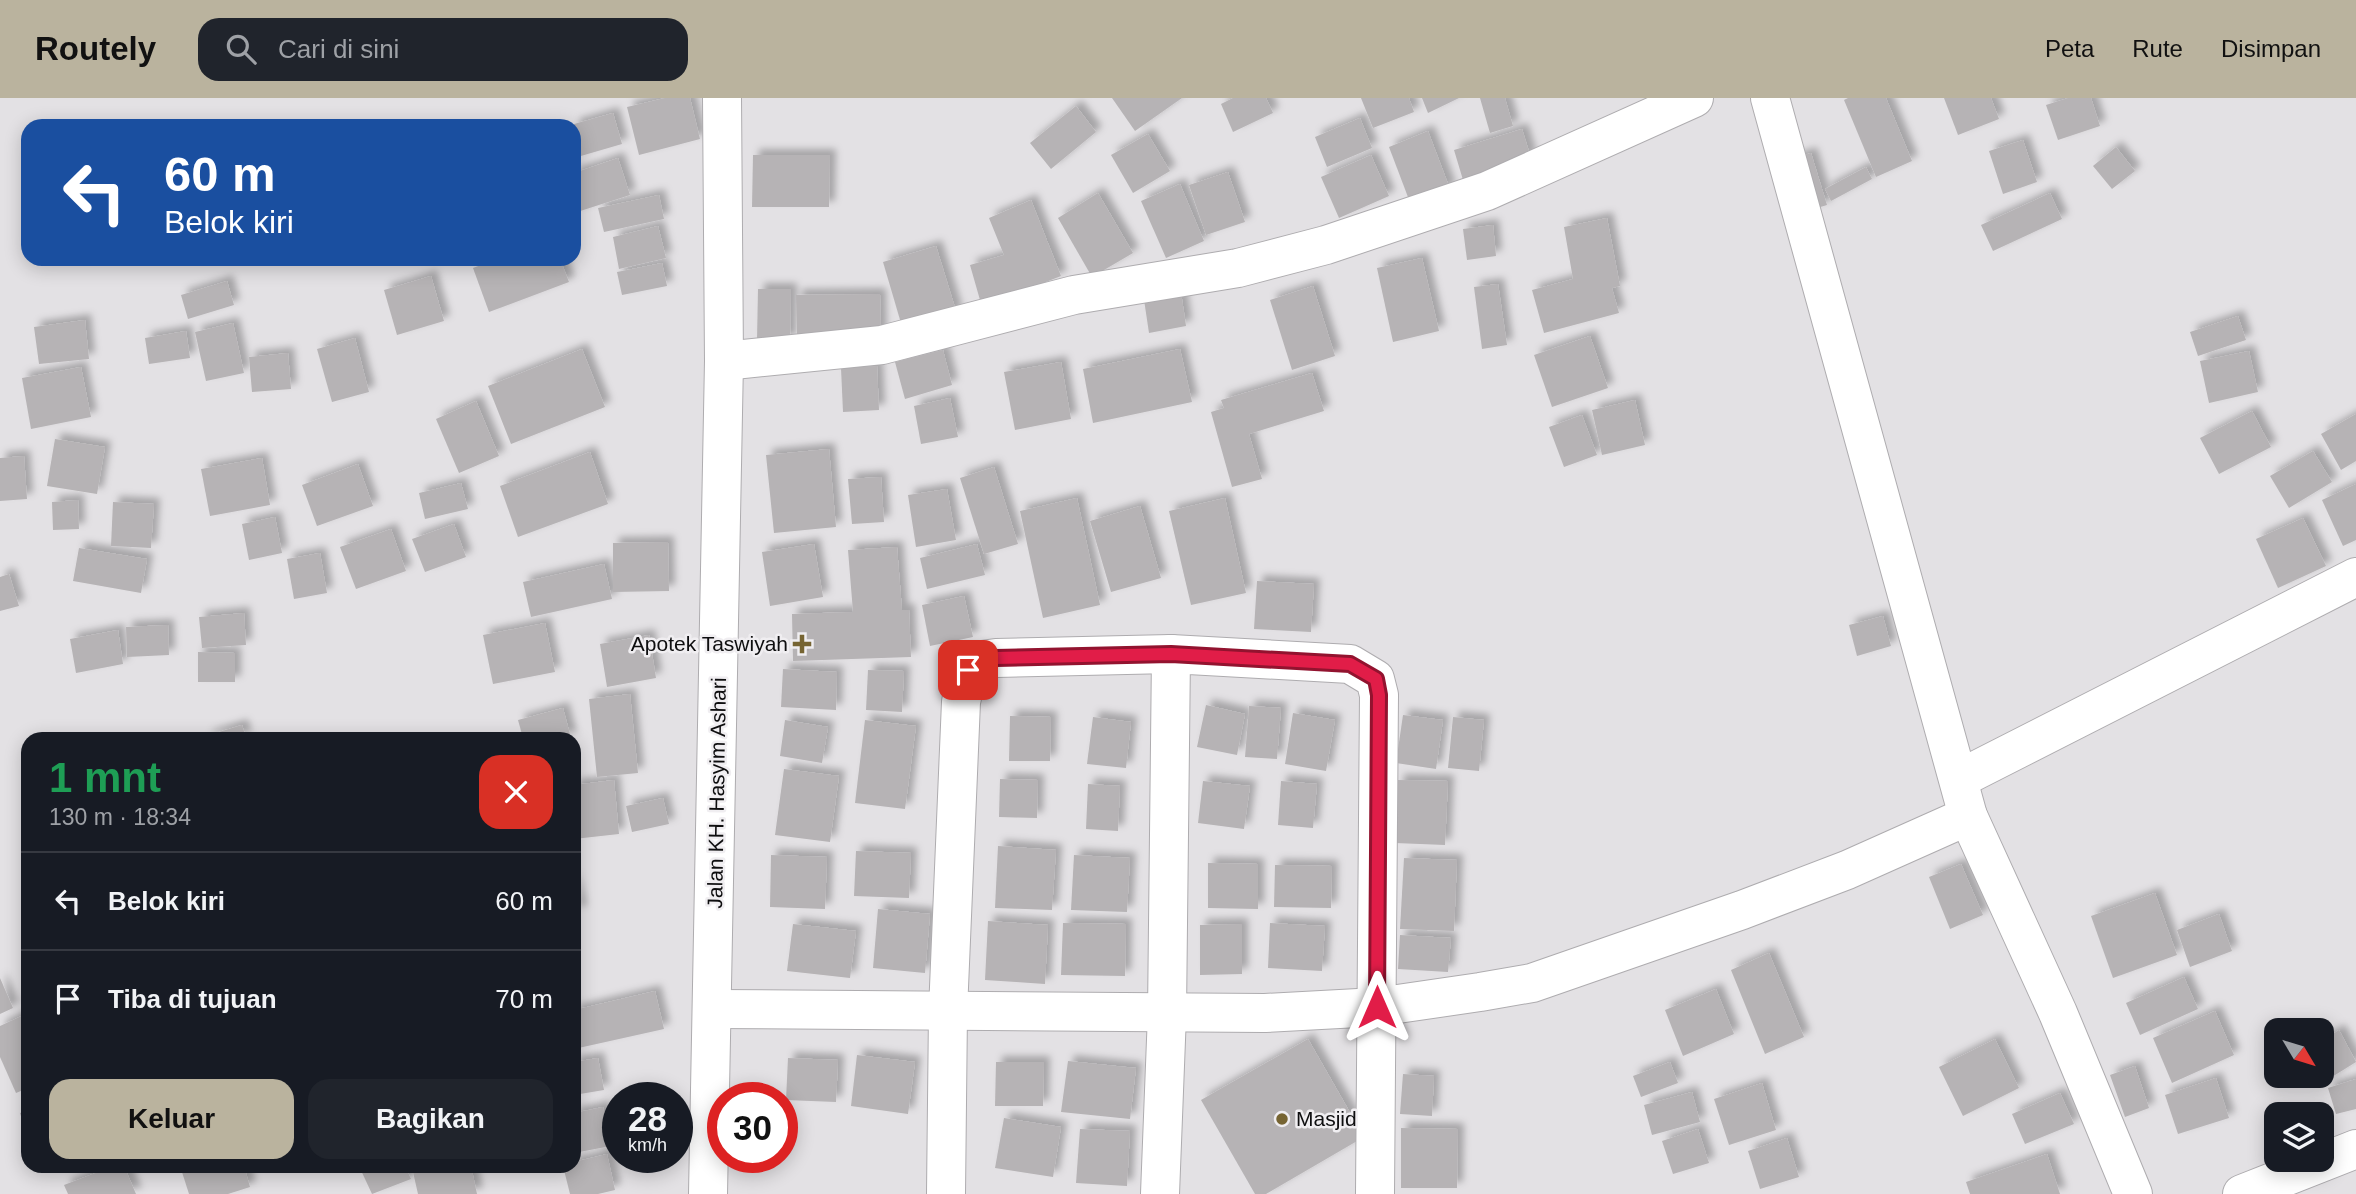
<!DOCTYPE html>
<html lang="id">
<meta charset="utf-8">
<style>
:root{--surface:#171b24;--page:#20242c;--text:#f1f3f6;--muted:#9ea1a6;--line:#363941;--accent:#bab39e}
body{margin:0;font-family:Helvetica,sans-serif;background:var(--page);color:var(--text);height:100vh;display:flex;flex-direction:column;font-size:26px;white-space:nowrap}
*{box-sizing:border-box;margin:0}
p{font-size:23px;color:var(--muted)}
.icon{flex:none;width:38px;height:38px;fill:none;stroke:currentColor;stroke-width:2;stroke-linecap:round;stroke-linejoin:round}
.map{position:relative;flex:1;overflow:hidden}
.side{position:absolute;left:21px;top:634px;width:560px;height:441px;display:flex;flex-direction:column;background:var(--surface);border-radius:21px;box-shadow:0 4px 18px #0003}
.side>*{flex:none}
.top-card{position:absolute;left:21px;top:21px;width:560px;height:147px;border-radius:21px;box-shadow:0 4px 18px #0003;background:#1a4fa0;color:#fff;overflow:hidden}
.needle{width:46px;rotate:128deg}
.fabs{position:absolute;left:2264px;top:920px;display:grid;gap:14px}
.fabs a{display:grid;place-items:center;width:70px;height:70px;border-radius:14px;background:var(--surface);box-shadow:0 4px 18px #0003;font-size:35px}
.speed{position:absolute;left:602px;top:984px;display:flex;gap:14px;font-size:35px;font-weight:700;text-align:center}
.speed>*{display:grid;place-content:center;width:91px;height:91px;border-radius:50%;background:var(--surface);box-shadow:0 4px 18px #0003;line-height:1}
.speed small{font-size:18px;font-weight:400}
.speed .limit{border:10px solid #d22;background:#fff;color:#111}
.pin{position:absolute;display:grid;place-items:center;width:60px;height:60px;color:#fff;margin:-30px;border-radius:14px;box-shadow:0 4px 10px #0006}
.me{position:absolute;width:77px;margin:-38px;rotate:0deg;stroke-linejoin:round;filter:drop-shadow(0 0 5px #0008)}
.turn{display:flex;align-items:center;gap:24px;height:147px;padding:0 28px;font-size:32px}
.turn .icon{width:91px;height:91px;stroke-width:2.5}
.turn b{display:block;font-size:49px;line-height:60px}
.round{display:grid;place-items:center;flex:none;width:74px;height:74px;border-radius:21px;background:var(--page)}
.head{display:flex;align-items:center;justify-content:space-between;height:119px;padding:0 28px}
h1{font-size:42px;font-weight:600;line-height:52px;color:#1e9e55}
.action{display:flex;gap:14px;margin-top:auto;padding:14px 28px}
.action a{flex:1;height:80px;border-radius:21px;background:var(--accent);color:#111;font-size:28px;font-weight:600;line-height:80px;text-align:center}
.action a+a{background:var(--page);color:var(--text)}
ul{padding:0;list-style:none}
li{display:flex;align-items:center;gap:21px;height:98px;padding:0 28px;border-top:2px solid var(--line)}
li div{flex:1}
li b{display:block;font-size:26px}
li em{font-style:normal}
header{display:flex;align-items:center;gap:42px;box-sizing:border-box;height:98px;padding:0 35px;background:var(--accent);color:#111}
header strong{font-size:33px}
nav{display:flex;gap:38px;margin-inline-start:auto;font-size:24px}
.search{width:490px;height:63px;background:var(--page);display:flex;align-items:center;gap:18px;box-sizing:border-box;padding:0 24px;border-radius:21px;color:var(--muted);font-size:26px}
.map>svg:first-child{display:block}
</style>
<header>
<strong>Routely</strong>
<div class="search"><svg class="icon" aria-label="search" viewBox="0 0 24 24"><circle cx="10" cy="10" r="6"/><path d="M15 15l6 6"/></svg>Cari di sini</div>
<nav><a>Peta</a><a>Rute</a><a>Disimpan</a></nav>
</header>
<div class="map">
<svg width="2356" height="1096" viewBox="0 0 2356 1096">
<defs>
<filter id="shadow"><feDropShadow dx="6" dy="-6" stdDeviation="3.5" flood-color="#0004"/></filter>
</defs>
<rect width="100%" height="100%" fill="#e3e1e4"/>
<g fill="#b6b3b5" filter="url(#shadow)">
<path d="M665 0H690L700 41 639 57 627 9Z"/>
<path d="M1112 0H1182L1135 33Z"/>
<path d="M1233 0H1266L1273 15 1233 34 1221 6Z"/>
<path d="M1361 0H1409L1414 14 1373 30Z"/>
<path d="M1422 0H1459L1428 15Z"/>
<path d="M1480 0H1505L1513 28 1490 35Z"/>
<path d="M1848 0H1886L1912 63 1876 79 1844 2Z"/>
<path d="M1944 0H1991L1999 21 1958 37Z"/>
<path d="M2068 0H2091L2100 28 2058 42 2046 7Z"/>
<path d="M1076 8 1096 34 1051 71 1030 45Z"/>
<path d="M613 15 622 46 574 60V26Z"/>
<path d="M1360 20 1372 50 1327 69 1315 39Z"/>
<path d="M1522 31 1531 60 1463 82 1454 52Z"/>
<path d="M1428 33 1450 91 1411 107 1389 49Z"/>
<path d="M1148 36 1170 73 1133 95 1111 57Z"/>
<path d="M2023 42 2037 84 2003 96 1989 53Z"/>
<path d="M2116 49 2135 73 2112 91 2093 68Z"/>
<path d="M1811 55 1827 107 1807 113 1791 61Z"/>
<path d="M753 57H830L829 109H752Z"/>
<path d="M1371 57 1389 98 1339 120 1321 79Z"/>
<path d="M618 60 630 97 574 115V75Z"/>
<path d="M1866 69 1872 81 1831 103 1825 91Z"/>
<path d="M1228 74 1245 124 1206 137 1189 87Z"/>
<path d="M1180 86 1204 143 1166 160 1141 103Z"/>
<path d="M1098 95 1133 155 1092 179 1058 120Z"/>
<path d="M2050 95 2062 121 1993 153 1981 127Z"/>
<path d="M659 97 664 121 604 134 598 110Z"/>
<path d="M1031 102 1061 178 982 209 970 167 1004 157 989 120Z"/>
<path d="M1607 120 1620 188 1612 190 1619 215 1544 235 1532 192 1573 181 1564 129Z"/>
<path d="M1493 127 1496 158 1467 162 1463 131Z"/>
<path d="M658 128 666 160 619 171 613 139Z"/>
<path d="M936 148 957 216 903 232 883 164Z"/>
<path d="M1422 160 1439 233 1393 244 1377 170Z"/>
<path d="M497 161H560L569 184 489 214 473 170Z"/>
<path d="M662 165 667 188 622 197 617 174Z"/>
<path d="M431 178 444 223 397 237 384 192Z"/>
<path d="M227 183 234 207 188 221 181 197Z"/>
<path d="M1498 186 1507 247 1482 251 1474 189Z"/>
<path d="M1180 188 1186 228 1149 235 1143 195Z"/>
<path d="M1313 188 1335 258 1292 272 1270 202Z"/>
<path d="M758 191H791L790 243 757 242Z"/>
<path d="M880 196 881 240 797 242 796 197Z"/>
<path d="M2238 218 2246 242 2198 258 2190 234Z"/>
<path d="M85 222 89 261 39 266 34 229Z"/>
<path d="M233 225 244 275 206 283 195 234Z"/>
<path d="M186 233 190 260 149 266 145 240Z"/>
<path d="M1590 238 1608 290 1552 309 1534 257Z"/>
<path d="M355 240 369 294 332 304 317 251Z"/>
<path d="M582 251 605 309 511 346 488 288Z"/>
<path d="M1180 251 1192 304 1093 325 1083 271Z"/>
<path d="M943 252 952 287 905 301 895 264Z"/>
<path d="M2249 253 2258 294 2209 305 2200 263Z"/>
<path d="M288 255 291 291 252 294 249 259Z"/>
<path d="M1061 264 1071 321 1015 332 1004 274Z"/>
<path d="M877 268 879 312 843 314 841 270Z"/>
<path d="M81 269 91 319 31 331 22 280Z"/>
<path d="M1312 275 1324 313 1249 336 1262 381 1232 389 1211 314 1224 310 1221 302Z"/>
<path d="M950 300 958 339 921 346 914 308Z"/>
<path d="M1635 302 1645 347 1602 357 1592 312Z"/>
<path d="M476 303 499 358 459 375 436 321Z"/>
<path d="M2252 313 2271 349 2219 376 2200 340Z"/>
<path d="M2356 316V363L2341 372 2321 336Z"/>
<path d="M1582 317 1597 357 1564 369 1549 329Z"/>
<path d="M55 341 105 349 97 396 47 388Z"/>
<path d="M829 351 836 429 774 435 766 357Z"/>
<path d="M2313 353 2332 384 2289 410 2270 378Z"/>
<path d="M590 354 608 406 518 439 500 388Z"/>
<path d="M24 358 27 401 0 403V360Z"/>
<path d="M262 360 270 407 210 418 201 371Z"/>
<path d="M358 366 373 408 317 428 302 387Z"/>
<path d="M994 369 1018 446 984 456 960 380Z"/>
<path d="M881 379 884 424 852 426 848 381Z"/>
<path d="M461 385 468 411 425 421 419 395Z"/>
<path d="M2356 386V442L2343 448 2322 402Z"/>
<path d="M947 391 956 442 916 449 908 397Z"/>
<path d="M1077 400 1100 507 1043 520 1020 413Z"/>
<path d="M1225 400 1246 495 1191 507 1169 413Z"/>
<path d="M78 402 79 431 53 432 52 404Z"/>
<path d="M113 404 154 406 151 450 111 448Z"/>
<path d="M1140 408 1161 480 1111 494 1090 423Z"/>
<path d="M275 419 282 455 249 462 242 426Z"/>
<path d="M2303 420 2326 468 2278 490 2256 441Z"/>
<path d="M454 426 466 459 425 474 412 441Z"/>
<path d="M391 431 406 473 356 491 340 449Z"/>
<path d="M668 444 669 493 613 494V445Z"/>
<path d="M814 446 823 499 770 508 762 454Z"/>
<path d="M977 446 985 477 927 491 920 460Z"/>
<path d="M897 449 902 512H909L911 559 793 563 792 516 853 514 848 452Z"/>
<path d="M79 450 147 461 141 495 73 483Z"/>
<path d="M320 455 327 495 294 501 287 461Z"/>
<path d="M604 466 612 501 531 519 523 484Z"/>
<path d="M9 476 19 508 0 513V479Z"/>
<path d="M1257 483 1314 486 1311 534 1254 531Z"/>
<path d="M964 498 973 539 930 548 922 507Z"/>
<path d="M244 515 246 547 202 550 199 519Z"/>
<path d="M1883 518 1891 548 1857 558 1849 527Z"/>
<path d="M545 525 555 574 493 586 483 537Z"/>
<path d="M168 527 169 557 127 559 126 529Z"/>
<path d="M118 532 123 566 76 575 70 541Z"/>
<path d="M649 537 656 580 607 589 600 546Z"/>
<path d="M198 554 235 555V584H198Z"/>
<path d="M783 571 837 574 836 612 781 609Z"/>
<path d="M868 572 904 573 902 614 866 612Z"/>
<path d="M630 596 638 675 597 679 589 601Z"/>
<path d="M1206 607 1245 616 1237 657 1197 649Z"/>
<path d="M1249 608 1281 610 1277 661 1245 659Z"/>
<path d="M563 610 571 640H523L518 622Z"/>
<path d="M1293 615 1335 622 1326 673 1285 666Z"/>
<path d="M1403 617 1443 622 1436 671 1396 665Z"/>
<path d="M1010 618 1051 619 1050 663H1009Z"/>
<path d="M1093 619 1131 624 1126 670 1087 666Z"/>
<path d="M1453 619 1484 622 1479 673 1448 670Z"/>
<path d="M785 622 828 629 822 665 780 658Z"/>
<path d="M865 622 916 628 905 711 855 705Z"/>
<path d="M242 627 246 640H206V638Z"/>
<path d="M784 671 839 678 830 744 775 737Z"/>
<path d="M1000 681 1038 682 1037 720 999 719Z"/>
<path d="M614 682 619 736 574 741V687Z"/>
<path d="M1398 682 1448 683 1445 747 1395 745Z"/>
<path d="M1203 683 1250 688 1244 731 1198 725Z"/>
<path d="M1281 683 1317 686 1313 730 1278 727Z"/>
<path d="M1088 686 1120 688 1118 733 1086 731Z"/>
<path d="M663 700 669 726 632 734 626 708Z"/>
<path d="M998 748 1056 752 1052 812 995 810Z"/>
<path d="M856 753 911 755 909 800 854 798Z"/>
<path d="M771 757 827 759 825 811 770 809Z"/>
<path d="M1074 757 1130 760 1127 814 1071 812Z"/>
<path d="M1404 760 1457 762 1454 833 1400 831Z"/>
<path d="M1208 765 1258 766V811L1208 810Z"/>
<path d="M1961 766 1983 817 1950 831 1929 779Z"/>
<path d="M1275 767 1332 768 1331 810 1274 809Z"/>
<path d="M574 779 581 813 574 815Z"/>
<path d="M2155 795 2177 857 2113 880 2091 818Z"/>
<path d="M878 811 930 816 925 875 873 870Z"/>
<path d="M2219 816 2232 853 2190 869 2177 832Z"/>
<path d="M988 823 1048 827 1045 886 985 882Z"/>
<path d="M1063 825 1126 826 1125 878 1061 877Z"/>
<path d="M1270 825 1325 828 1322 873 1268 870Z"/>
<path d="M793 826 856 833 850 880 787 873Z"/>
<path d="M1242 826V876L1200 877V827Z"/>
<path d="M1400 837 1451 840 1448 874 1398 871Z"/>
<path d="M1769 855 1804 939 1765 956 1731 872Z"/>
<path d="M2184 879 2198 911 2140 937 2126 905Z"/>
<path d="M0 880 13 910 0 916Z"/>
<path d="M1716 891 1734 936 1683 958 1665 912Z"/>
<path d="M655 893 664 931 574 951V912Z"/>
<path d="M2215 913 2234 957 2172 985 2153 940Z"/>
<path d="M26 916 28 990 16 995 0 959V928Z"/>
<path d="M2339 932 2356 964 2327 982 2322 975V943Z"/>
<path d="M1308 941 1364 1039 1266 1096H1255L1201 1002Z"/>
<path d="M1995 941 2019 990 1963 1018 1939 969Z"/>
<path d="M857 957 915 964 908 1016 851 1008Z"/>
<path d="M598 960 604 992 574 997V964Z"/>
<path d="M788 960 838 962 836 1004 786 1002Z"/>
<path d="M1068 963 1136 970 1130 1021 1061 1014Z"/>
<path d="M996 964H1044L1043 1008H995Z"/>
<path d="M1670 964 1678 985 1641 999 1633 978Z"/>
<path d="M2135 968 2149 1010 2125 1019 2110 977Z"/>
<path d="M1403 976 1434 978 1432 1018 1400 1016Z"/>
<path d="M2216 980 2229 1020 2178 1036 2165 997Z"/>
<path d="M2356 981V1011L2336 1016 2328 990Z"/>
<path d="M1762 985 1776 1032 1729 1047 1714 1001Z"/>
<path d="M1692 994 1700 1024 1652 1037 1644 1007Z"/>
<path d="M2060 995 2074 1026 2025 1046 2012 1016Z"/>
<path d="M603 1009 611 1048 574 1055V1015Z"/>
<path d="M28 1012V1037L27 1038 20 1015Z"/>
<path d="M1004 1020 1061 1029 1053 1079 995 1070Z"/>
<path d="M1401 1030 1458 1031 1457 1090H1401Z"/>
<path d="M1080 1031 1130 1033 1127 1088 1076 1085Z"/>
<path d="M1698 1031 1709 1065 1673 1076 1662 1043Z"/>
<path d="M1787 1040 1799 1079 1760 1091 1748 1053Z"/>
<path d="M607 1056 615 1092 598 1096H570L563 1068H574V1064Z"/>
<path d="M2047 1056 2060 1096H1970L1966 1084Z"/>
<path d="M114 1068H124L136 1096H68L64 1087Z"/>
<path d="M203 1068H244L250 1089 228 1096H189L182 1074Z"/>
<path d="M359 1068H405L411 1081 372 1096Z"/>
<path d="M442 1068H471L477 1096H418L413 1074Z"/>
</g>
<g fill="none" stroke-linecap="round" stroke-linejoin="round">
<defs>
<g id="minor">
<path d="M1770 0 1968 718 2058 915 2133 1096"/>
<path d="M724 263 882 247 1074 197 1238 170 1326 147 1487 93 1694 0"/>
<path d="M1959 681 2356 479"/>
<path d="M713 911 1265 915 1377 909 1480 894 1532 885 1742 812 1847 772 1968 718"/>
<path d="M708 1096 724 263 722 0"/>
<path d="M946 1096 948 913 961 604 968 572 982 562 996 560 1171 556"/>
<path d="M1160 1096 1167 916 1171 556 1350 566 1375 581 1379 597 1375 1096"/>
<path d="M2242 1096 2356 1051"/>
</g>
</defs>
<use href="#minor" stroke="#aeacaf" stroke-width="40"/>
<use href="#minor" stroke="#fff" stroke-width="38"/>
</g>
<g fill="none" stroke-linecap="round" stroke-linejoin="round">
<defs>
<path id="route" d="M968 572 982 562 996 560 1171 556 1350 566 1376 581 1379 597 1377 909"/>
</defs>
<use href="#route" stroke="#92132f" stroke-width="18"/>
<use href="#route" stroke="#e11d48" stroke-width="12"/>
</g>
<g fill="#766432" stroke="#f0eef1" stroke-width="2.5">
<path d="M798.5 535.5h7v7h7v7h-7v7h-7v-7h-7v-7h7z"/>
<circle cx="1282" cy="1021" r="7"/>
</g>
<g text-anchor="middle" stroke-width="5" stroke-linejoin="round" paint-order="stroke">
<g font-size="21" fill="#0e0e0f" stroke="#f0eef1" text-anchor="end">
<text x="788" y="553">Apotek Taswiyah</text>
<text x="1296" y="1028" text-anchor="start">Masjid</text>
</g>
<g font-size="21" fill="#0e0e0f" stroke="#f0eef1">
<text transform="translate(717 695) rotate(-89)" y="7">Jalan KH. Hasyim Ashari</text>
</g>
</g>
</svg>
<div class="fabs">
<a><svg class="needle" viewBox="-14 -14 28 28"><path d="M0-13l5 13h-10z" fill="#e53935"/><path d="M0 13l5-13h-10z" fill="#9ea1a6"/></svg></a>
<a><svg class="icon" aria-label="layers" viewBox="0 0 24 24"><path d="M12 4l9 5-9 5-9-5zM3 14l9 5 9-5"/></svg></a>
</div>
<div class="speed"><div>28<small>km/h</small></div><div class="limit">30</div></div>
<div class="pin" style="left:968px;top:572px;background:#d93025"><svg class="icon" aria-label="arrive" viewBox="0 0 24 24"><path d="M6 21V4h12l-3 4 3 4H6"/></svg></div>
<svg class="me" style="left:1377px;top:909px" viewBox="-20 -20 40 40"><path d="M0-17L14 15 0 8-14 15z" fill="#e11d48" stroke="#fff" stroke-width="4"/></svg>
<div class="top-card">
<div class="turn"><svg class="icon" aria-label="left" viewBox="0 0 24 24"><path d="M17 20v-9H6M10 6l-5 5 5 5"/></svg><div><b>60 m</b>Belok kiri</div></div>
</div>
<section class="side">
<div class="head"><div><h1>1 mnt</h1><p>130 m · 18:34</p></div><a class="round" style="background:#d93025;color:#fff"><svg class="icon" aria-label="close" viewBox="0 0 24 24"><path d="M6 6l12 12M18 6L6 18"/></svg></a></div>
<ul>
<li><svg class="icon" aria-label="left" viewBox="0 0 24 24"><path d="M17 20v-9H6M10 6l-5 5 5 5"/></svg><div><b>Belok kiri</b></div><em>60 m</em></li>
<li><svg class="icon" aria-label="arrive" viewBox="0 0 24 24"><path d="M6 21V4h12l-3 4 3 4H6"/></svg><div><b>Tiba di tujuan</b></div><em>70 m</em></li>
</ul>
<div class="action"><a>Keluar</a><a>Bagikan</a></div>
</section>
</div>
